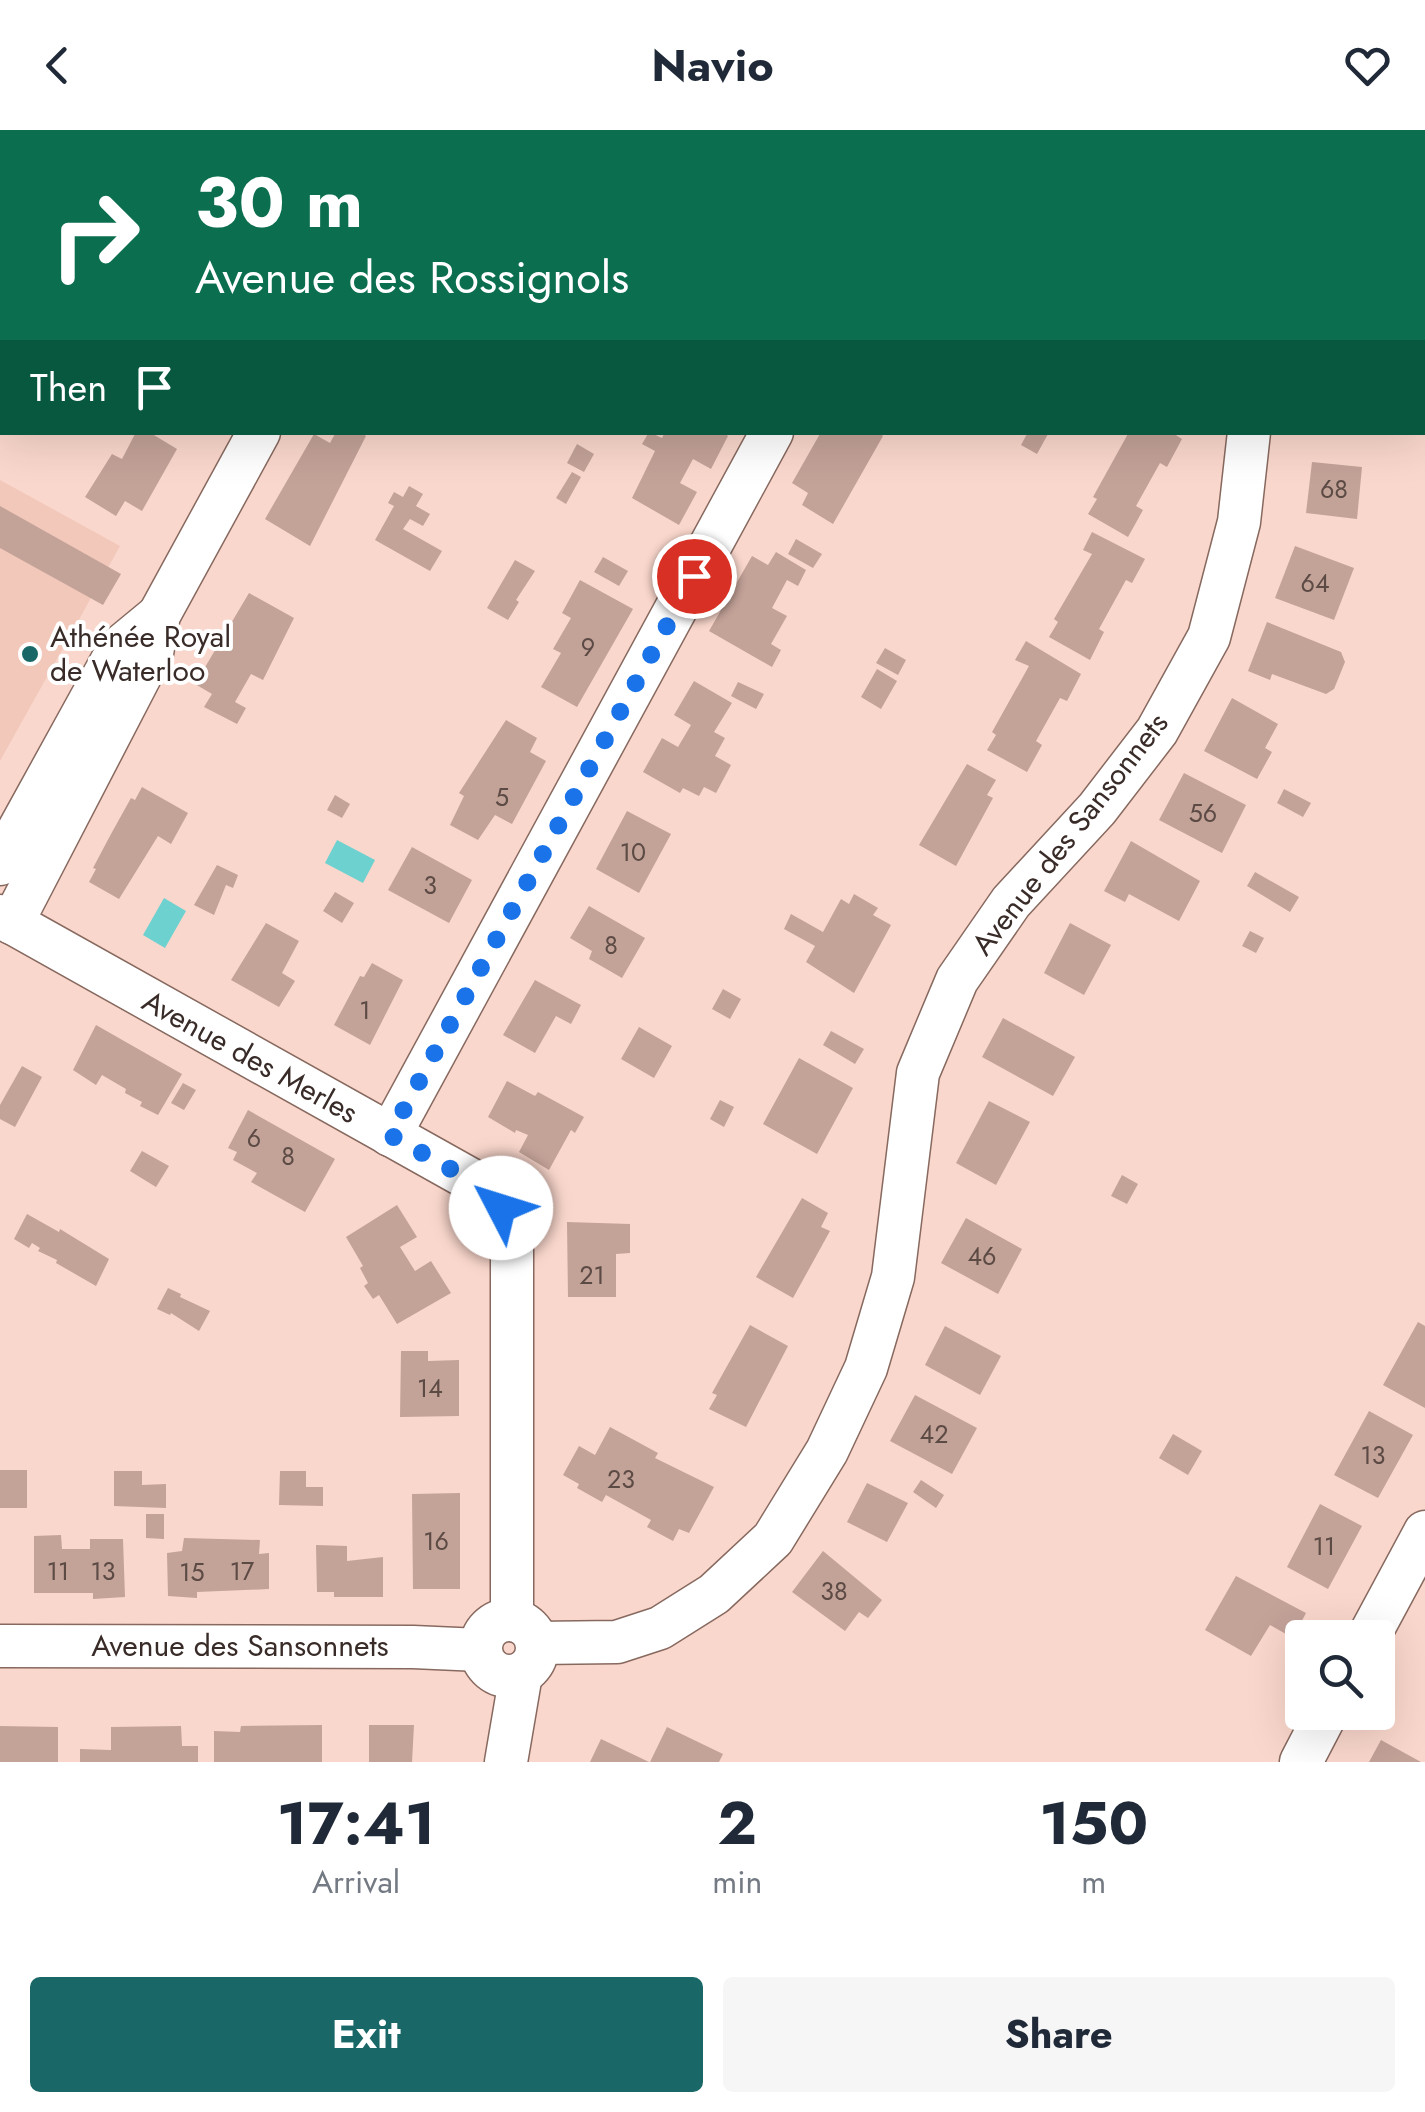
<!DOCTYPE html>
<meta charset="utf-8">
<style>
:root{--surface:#fff;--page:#f6f6f7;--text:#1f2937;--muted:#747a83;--accent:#196767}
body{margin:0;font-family:Jost,sans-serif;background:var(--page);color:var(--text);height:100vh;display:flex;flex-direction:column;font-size:38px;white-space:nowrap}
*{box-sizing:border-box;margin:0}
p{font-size:32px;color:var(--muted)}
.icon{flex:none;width:55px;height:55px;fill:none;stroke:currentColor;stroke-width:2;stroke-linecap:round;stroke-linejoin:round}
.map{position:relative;height:1632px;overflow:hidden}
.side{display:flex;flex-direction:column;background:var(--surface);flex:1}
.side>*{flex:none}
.banner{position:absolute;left:0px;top:0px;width:1425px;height:305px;box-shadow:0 10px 40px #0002;background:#0b6e4f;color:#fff;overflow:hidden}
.fabs{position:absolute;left:1285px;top:1490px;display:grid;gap:20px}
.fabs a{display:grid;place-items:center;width:110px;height:110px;border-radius:10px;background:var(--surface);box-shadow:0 10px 40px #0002;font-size:50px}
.pin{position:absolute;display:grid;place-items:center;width:85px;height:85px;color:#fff;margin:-42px;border:5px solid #fff;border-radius:50%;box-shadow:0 2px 10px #0007}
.me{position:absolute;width:110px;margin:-55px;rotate:310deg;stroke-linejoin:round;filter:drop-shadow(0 0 8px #0008)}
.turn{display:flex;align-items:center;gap:35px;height:210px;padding:0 30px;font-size:45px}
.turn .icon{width:130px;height:130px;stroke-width:2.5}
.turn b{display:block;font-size:70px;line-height:85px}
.then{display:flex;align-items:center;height:95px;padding:0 30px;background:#0003;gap:20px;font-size:38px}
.eta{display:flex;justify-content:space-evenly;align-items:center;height:170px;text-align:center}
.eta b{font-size:60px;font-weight:700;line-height:70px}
.cta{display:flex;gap:20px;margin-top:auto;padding:20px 30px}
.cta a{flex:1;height:115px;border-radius:10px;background:var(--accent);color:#fff;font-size:40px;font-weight:700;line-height:115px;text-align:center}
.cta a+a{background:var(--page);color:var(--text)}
header{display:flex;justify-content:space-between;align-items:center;height:130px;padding:0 30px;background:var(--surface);font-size:45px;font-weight:700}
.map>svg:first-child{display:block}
</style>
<header><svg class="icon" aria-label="back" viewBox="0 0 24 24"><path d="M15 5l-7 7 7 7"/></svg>Navio<svg class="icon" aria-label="heart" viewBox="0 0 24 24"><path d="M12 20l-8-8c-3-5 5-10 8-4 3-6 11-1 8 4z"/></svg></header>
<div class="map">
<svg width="1425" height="1632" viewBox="0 0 1425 1632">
<rect width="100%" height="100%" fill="#fad7cc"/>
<path fill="#f2c8ba" d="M0 350 120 416 0 631Z"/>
<g fill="#6dd1d0">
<path d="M337 710 375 730 363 753 325 733Z"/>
<path d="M164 768 186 781 165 818 143 805Z"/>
</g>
<g fill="#c3a298">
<path d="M136 302H149L177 319 142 381 125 371 116 386 85 367 112 324 122 329Z"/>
<path d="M336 302H360L366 306 310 416 265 389 314 304 330 313Z"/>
<path d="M649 302 662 308 665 302H723L728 306 711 339 693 329 680 353 697 362 679 395 632 368 655 321 642 314Z"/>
<path d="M821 302H878L883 306 833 394 802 375 808 363 792 353Z"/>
<path d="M1028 302 1048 304 1037 324 1021 315Z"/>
<path d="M1129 302H1171L1182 309 1167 337 1160 333 1136 376 1143 380 1128 407 1088 384 1097 369 1093 367Z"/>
<path d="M577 314 594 324 584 342 567 333Z"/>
<path d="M1312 332 1362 337 1357 389 1306 383Z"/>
<path d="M572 342 581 347 566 374 556 368Z"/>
<path d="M409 356 423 364 416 376 430 384 423 396 410 389 403 399 442 421 430 441 375 410 394 376 388 373 394 362 403 367Z"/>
<path d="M0 376 121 444 103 475 0 418Z"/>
<path d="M1092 402 1145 429 1132 453 1126 450 1099 499 1104 502 1090 530 1049 507 1058 492 1054 489 1092 424 1083 420Z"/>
<path d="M796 409 822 424 813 438 788 424Z"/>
<path d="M1295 416 1354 438 1334 490 1275 468Z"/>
<path d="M776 422 806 440 798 456 787 450 772 478 787 486 771 514 781 520 772 537 709 501 752 426 768 435Z"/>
<path d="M603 427 628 441 619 456 594 442Z"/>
<path d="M515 430 535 441 516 470 519 472 508 490 487 478Z"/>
<path d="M580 450 633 479 577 577 541 557 561 523 553 519 571 488 562 483Z"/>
<path d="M249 463 294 488 263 550 251 544 235 572 246 578 237 594 204 577 212 564 195 554Z"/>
<path d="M1267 492 1341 522 1345 532 1334 559 1326 564 1272 544 1270 550 1248 541Z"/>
<path d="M1026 511 1081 544 1067 571 1060 568 1036 611 1042 615 1027 642 987 620 996 605 992 602 1029 536 1015 530Z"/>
<path d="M885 518 906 530 898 545 876 533Z"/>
<path d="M877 539 897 551 881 579 861 567Z"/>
<path d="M694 551 732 573 714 602 725 608 715 626 731 635 716 663 704 657 699 666 683 658 680 663 643 642 662 608 678 617 691 595 674 585Z"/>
<path d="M738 552 764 564 756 579 731 566Z"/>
<path d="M1232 568 1278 594 1265 618 1272 622 1257 649 1204 621Z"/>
<path d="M506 590 537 608 530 622 546 631 512 694 495 685 478 710 450 695 464 666 459 663Z"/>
<path d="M967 634 996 650 987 665 993 668 956 736 919 715Z"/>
<path d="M1184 643 1246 675 1222 723 1159 690Z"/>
<path d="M142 657 188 683 171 714 158 706 119 769 89 752 96 739 93 738 111 704 131 668 135 670Z"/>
<path d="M1284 659 1311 673 1303 687 1277 673Z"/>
<path d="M335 665 350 674 342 688 327 680Z"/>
<path d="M627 681 671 704 639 763 596 739Z"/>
<path d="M1131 711 1200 751 1179 791 1129 764 1125 772 1104 761Z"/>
<path d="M412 717 472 750 449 793 388 760Z"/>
<path d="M217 735 238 745 233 758 226 755 214 785 194 775Z"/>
<path d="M1255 742 1299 767 1290 782 1247 756Z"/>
<path d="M335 762 354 773 342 793 323 781Z"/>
<path d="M854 764 878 778 873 785 891 795 854 863 806 832 815 816 784 799 791 784 823 802 841 769 849 774Z"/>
<path d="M589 776 645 808 622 848 589 829 592 821 570 808Z"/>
<path d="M266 793 299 811 282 843 295 851 279 877 231 850Z"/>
<path d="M1070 793 1111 815 1084 865 1044 843Z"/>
<path d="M1250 801 1264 808 1256 823 1242 816Z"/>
<path d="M372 833 403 850 370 915 334 895 360 846 364 847Z"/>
<path d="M535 850 581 875 571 894 556 886 535 923 503 905Z"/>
<path d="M723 859 741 869 730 889 712 879Z"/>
<path d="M1003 888 1075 927 1053 966 982 927Z"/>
<path d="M96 895 182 944 158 985 140 976 142 972 125 963 126 959 102 945 96 955 73 940Z"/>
<path d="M639 897 672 916 654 948 621 929Z"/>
<path d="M831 901 864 919 855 934 823 915Z"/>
<path d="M799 928 853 958 817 1024 763 994Z"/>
<path d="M22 936 42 947 15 997 0 989V975Z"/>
<path d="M507 951 535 966 538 962 584 987 575 1003 571 1000 549 1040 519 1022 528 1005 516 1000 515 1003 488 987Z"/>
<path d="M183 953 196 960 184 980 171 973Z"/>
<path d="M720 970 734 977 724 997 710 989Z"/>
<path d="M989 971 1030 992 996 1055 956 1033Z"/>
<path d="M248 980 335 1029 305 1082 251 1052 257 1043 233 1030 237 1022 228 1018Z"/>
<path d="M142 1021 169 1036 156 1057 130 1041Z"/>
<path d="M1122 1045 1138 1054 1127 1074 1111 1066Z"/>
<path d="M802 1068 828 1083 821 1097 830 1101 793 1168 756 1147Z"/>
<path d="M397 1075 417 1107 400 1117 415 1141 431 1131 451 1163 397 1194 379 1165 373 1169 364 1156 368 1153 360 1138 363 1136 346 1107Z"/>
<path d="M27 1084 59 1102 60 1099 109 1129 96 1156 56 1133 57 1130 38 1121 40 1118 32 1113 29 1118 14 1109Z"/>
<path d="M966 1088 1022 1119 998 1164 941 1133Z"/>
<path d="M567 1092 630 1094V1123L616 1124V1167H568Z"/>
<path d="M168 1158 181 1164 180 1167 210 1181 199 1201 171 1183 170 1185 157 1179Z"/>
<path d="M1418 1192 1425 1196V1278L1383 1255Z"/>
<path d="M750 1195 788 1216 746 1297 709 1279 717 1265 712 1263Z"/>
<path d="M945 1196 1001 1226 980 1265 925 1235Z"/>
<path d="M401 1221H428V1231L459 1230V1286L400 1287Z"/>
<path d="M915 1265 977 1298 952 1344 890 1311Z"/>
<path d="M1369 1281 1413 1305 1378 1368 1334 1345Z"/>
<path d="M610 1297 658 1323 655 1328 714 1357 689 1403 679 1399 673 1411 647 1397 651 1390 606 1365 602 1372 577 1358 579 1354 563 1345 579 1316 595 1325Z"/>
<path d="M1173 1304 1202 1321 1188 1345 1159 1328Z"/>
<rect x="0" y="1340" width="27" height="38"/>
<path d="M114 1341H142V1355L166 1354V1378L114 1376Z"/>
<path d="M280 1341H306V1357H323V1376L279 1375Z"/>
<path d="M921 1350 944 1365 936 1378 913 1362Z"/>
<path d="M867 1353 908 1373 887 1412 847 1392Z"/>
<path d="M460 1363V1459H413L412 1364Z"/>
<path d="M1320 1374 1362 1396 1328 1459 1287 1437Z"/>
<path d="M146 1384H164V1409L146 1408Z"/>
<path d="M61 1405 62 1419H90V1409H123L125 1467 93 1469V1463H34V1406Z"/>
<path d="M184 1408 260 1410 259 1424 269 1423V1459L197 1462V1468L168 1466 167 1423 182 1421Z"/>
<path d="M316 1415 347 1416V1431L383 1427V1467H334V1462H317Z"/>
<path d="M823 1421 882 1470 868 1488 859 1482 845 1501 792 1462Z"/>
<path d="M1236 1446 1306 1483 1293 1508 1270 1495 1251 1526 1205 1500Z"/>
<path d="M322 1595V1632H214V1601L240 1602 241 1596Z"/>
<path d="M369 1595H414L412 1632H369Z"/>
<path d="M0 1596 58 1597V1632H0Z"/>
<path d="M181 1596 182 1616H198V1632H80V1619L111 1620V1597Z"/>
<path d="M667 1597 723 1624 719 1632H650Z"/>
<path d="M601 1609 624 1620 649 1632H590Z"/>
<path d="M1381 1610 1421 1632H1369Z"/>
</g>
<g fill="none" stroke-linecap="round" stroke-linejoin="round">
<defs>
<g id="minor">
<path d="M658 0 662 2"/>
<path d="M1211 0 1212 2"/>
<path d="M427 2 428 0"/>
<path d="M1324 2 1329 0"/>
<path d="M0 734 119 518 159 485"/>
<path d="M0 786 475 1052 501 1078 512 1115V1490"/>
<path d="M12 793 152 523 159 485 259 302"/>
<path d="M390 1005 772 302"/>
<circle cx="509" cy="1518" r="28"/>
<path d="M1368 1508 1425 1402"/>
<path d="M537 1513 617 1512 660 1498 714 1464 773 1409 827 1321 866 1238 893 1147 918 943 957 850 1011 772 1097 679 1157 601 1209 507 1239 392 1249 302"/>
<path d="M0 1516 413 1517 480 1520"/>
<path d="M506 1632 521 1544"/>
<path d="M1301 1632 1327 1582"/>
</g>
</defs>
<use href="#minor" stroke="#87695f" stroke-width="45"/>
<use href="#minor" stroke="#fff" stroke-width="42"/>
</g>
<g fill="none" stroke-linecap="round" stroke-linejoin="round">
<path stroke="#1a73e8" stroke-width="18" stroke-dasharray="0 32.4" d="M501 1078 474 1052 390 1005 694 446"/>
</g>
<circle fill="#196767" stroke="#fff" stroke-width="4" cx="30" cy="524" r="10"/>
<g text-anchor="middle" stroke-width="8" stroke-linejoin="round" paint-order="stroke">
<g font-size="25" fill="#5c4a44">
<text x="1334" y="368">68</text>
<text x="1315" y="462">64</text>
<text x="588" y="526">9</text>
<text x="502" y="676">5</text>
<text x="1203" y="692">56</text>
<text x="633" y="731">10</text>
<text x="430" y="764">3</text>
<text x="611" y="824">8</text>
<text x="365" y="889">1</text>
<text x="254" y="1017">6</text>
<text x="288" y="1035">8</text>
<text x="982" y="1135">46</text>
<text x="592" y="1154">21</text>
<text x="430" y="1267">14</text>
<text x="934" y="1313">42</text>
<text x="1373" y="1334">13</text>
<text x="621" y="1358">23</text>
<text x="436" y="1420">16</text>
<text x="1324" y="1425">11</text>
<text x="58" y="1450">11</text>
<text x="103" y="1450">13</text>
<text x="242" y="1450">17</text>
<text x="192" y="1451">15</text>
<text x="834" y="1470">38</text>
</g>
<g font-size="30" fill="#392c28" stroke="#fff" text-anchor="start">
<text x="50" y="517">Athénée Royal<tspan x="50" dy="34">de Waterloo</tspan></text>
</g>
<g font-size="30" fill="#392c28" stroke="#fff">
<text transform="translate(1070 704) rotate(-52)" y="10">Avenue des Sansonnets</text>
<text transform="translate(250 927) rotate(29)" y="10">Avenue des Merles</text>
<text x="240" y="1526">Avenue des Sansonnets</text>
</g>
</g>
</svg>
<div class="fabs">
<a><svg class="icon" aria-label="search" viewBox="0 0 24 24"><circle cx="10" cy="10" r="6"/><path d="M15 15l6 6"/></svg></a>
</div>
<div class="pin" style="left:694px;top:446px;background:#d93025"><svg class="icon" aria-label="arrive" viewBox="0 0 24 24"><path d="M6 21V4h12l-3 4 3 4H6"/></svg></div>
<svg class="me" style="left:501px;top:1078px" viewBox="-20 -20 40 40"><circle r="19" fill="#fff"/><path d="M0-13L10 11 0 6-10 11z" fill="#1a73e8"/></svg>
<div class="banner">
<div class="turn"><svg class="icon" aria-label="right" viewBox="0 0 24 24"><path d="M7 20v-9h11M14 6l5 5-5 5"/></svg><div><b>30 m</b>Avenue des Rossignols</div></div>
<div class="then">Then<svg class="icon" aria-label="arrive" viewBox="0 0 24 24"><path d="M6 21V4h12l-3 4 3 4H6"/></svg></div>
</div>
</div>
<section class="side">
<div class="eta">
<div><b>17:41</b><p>Arrival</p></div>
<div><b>2</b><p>min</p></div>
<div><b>150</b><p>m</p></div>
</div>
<div class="cta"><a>Exit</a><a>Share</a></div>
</section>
